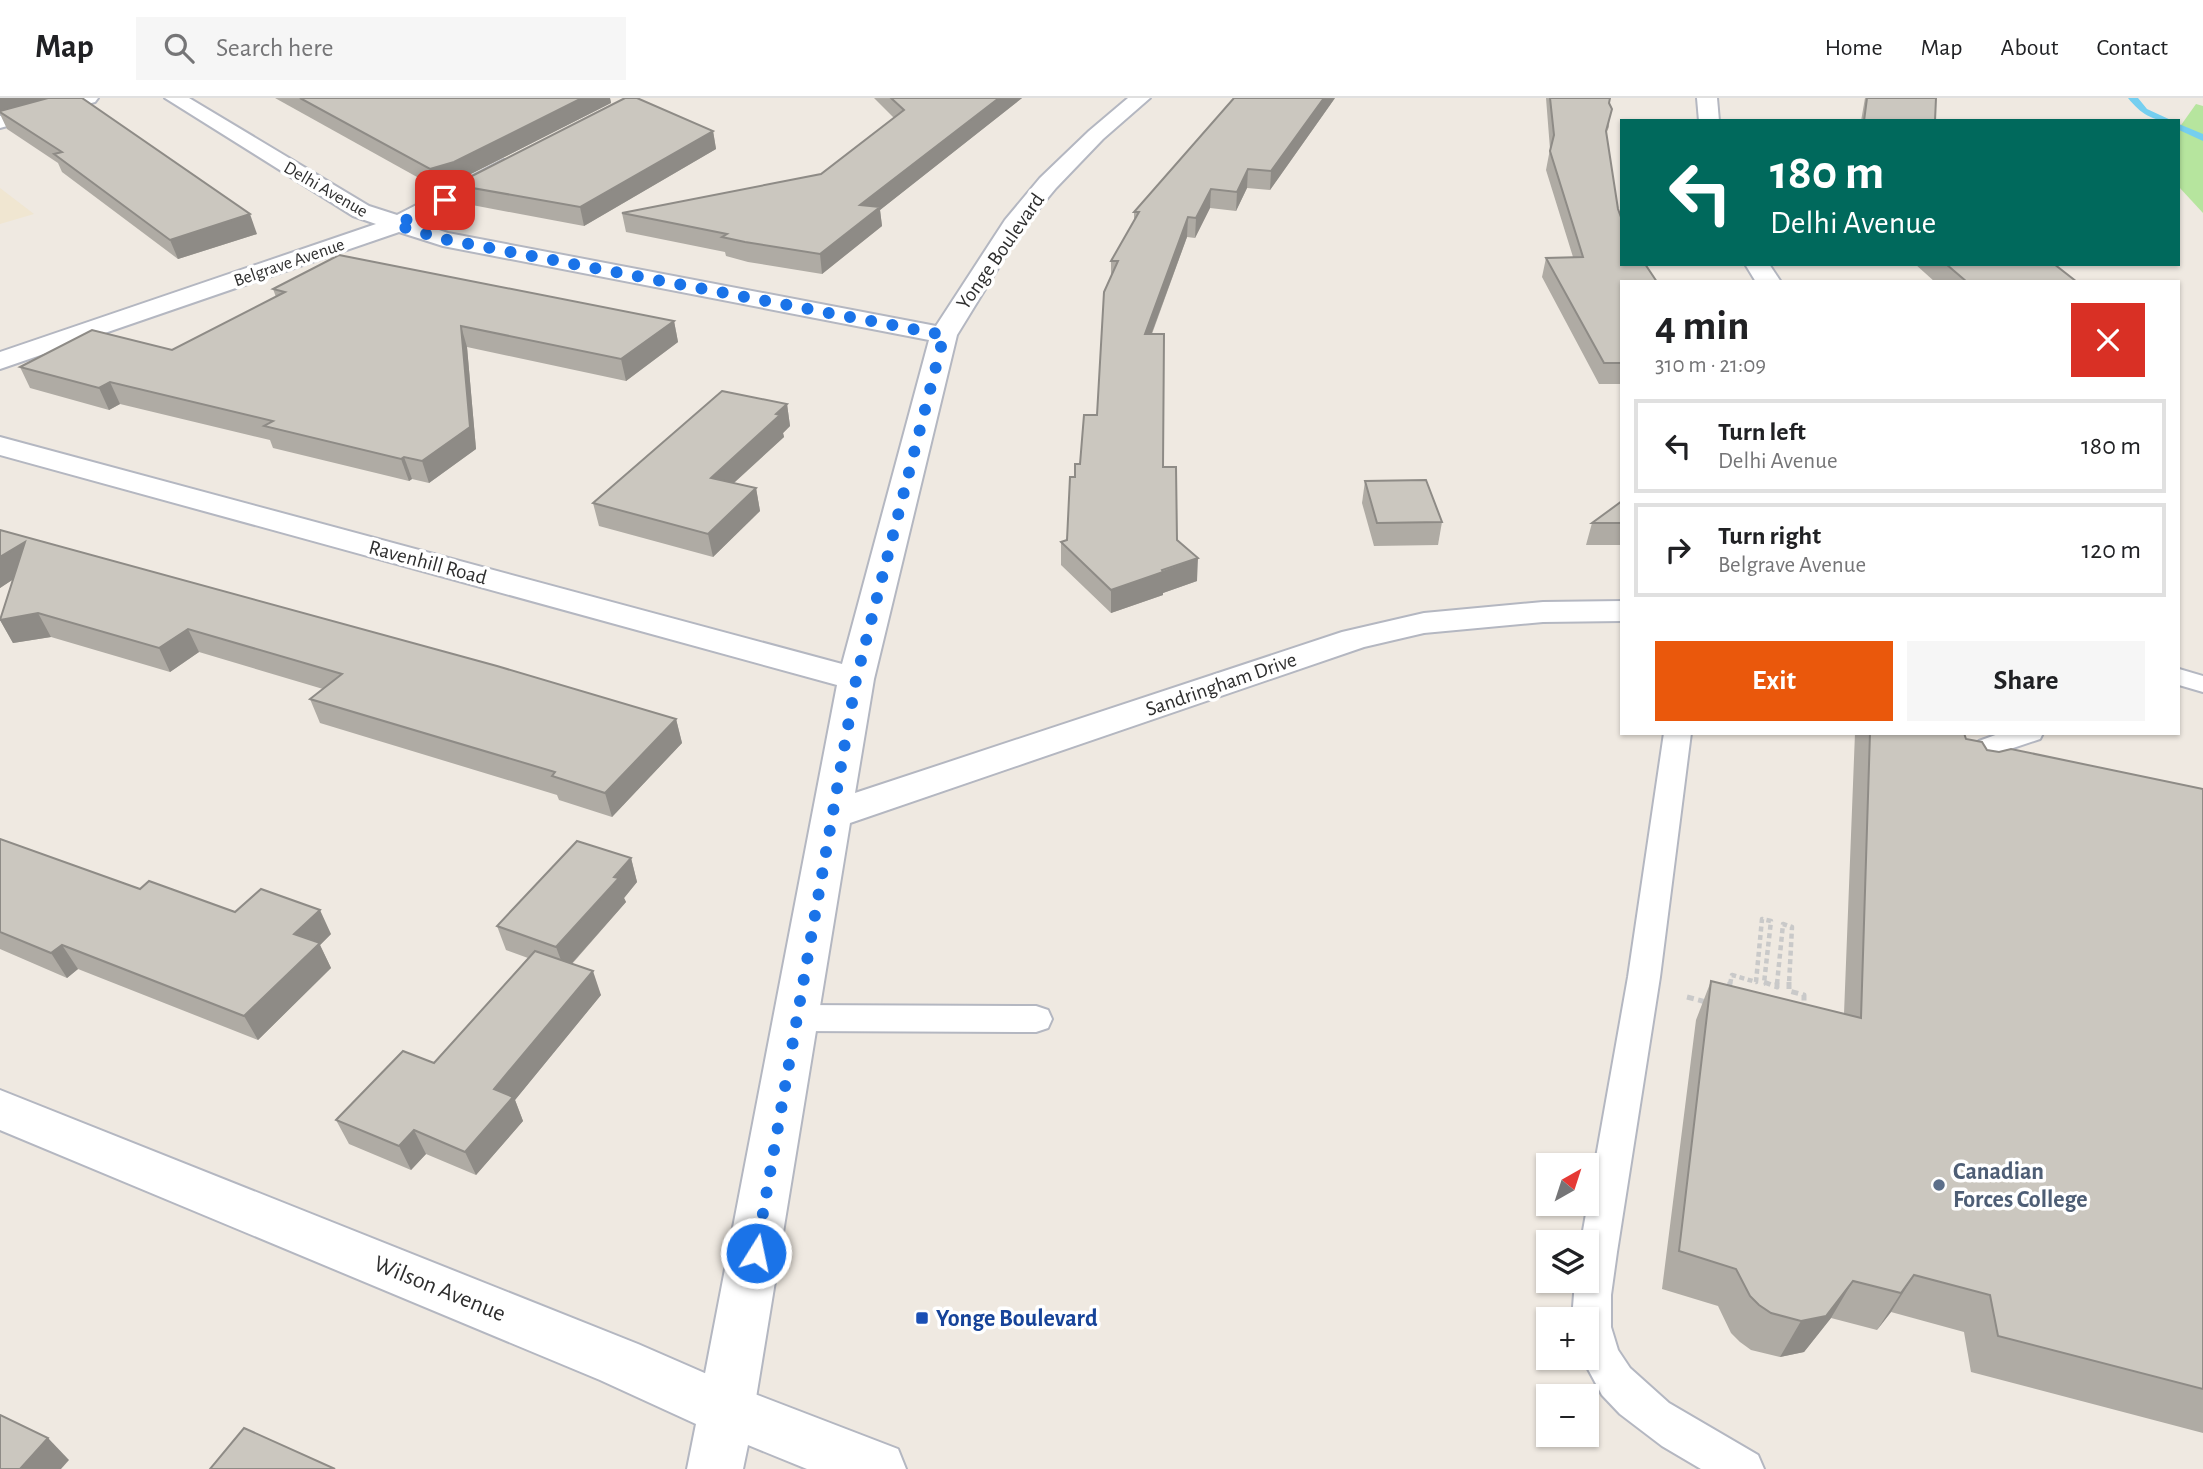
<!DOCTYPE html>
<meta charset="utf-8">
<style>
:root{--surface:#fff;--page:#f6f6f6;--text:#202124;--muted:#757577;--line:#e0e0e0;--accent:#ea580c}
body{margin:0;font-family:"Alegreya Sans",sans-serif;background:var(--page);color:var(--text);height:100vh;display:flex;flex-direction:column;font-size:26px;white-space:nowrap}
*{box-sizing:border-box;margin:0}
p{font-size:23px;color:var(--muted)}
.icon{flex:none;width:38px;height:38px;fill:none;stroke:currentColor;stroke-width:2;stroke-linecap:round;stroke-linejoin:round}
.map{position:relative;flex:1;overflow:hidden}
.details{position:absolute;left:1620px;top:182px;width:560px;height:455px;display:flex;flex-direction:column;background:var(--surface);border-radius:0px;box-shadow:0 2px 5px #0004}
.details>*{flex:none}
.banner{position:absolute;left:1620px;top:21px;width:560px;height:147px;border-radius:0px;box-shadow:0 2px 5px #0004;background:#00695c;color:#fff;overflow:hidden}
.needle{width:46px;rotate:39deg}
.tools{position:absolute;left:1536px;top:1055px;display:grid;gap:14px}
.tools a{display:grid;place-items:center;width:63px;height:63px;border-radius:0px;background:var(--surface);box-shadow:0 2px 5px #0004;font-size:35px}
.pin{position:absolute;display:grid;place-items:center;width:60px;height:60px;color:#fff;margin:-30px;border-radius:14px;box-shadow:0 4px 10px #0006}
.me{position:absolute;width:77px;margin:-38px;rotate:10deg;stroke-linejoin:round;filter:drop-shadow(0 0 5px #0008)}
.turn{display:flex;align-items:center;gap:24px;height:147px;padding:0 35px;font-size:32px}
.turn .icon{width:91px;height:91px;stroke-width:2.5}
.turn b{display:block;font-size:49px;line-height:60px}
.round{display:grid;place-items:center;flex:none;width:74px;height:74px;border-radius:0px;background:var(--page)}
.overview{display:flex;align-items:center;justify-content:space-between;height:119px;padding:0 35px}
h1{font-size:42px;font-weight:600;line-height:52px}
.primary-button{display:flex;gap:14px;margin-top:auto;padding:14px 35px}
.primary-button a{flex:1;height:80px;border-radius:0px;background:var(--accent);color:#fff;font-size:28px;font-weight:600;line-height:80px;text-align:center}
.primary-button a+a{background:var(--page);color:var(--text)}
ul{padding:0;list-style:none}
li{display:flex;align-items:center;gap:21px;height:94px;margin:0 14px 10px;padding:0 21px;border:4px solid var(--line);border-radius:0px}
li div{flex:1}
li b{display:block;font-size:26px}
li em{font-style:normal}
header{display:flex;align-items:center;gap:42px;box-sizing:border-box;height:98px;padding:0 35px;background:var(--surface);border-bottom:2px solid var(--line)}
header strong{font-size:33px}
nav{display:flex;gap:38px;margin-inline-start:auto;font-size:24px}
.search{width:490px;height:63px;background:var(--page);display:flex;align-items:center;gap:18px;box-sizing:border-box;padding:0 24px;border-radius:0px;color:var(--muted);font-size:26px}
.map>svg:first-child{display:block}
</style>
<header>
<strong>Map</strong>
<div class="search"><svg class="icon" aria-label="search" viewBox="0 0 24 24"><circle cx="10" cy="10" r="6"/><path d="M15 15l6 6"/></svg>Search here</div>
<nav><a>Home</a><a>Map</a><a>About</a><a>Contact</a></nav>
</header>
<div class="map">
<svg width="2203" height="1371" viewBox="0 0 2203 1371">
<rect width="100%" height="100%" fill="#efe9e1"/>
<path fill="#f0e6d1" d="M0 90 34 116 0 126Z"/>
<path fill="#b6e59e" d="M2196 6 2203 8V115L2179 89V30Z"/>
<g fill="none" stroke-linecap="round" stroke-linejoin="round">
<g fill="#75cff0" fill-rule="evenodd">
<path d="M2128 0H2138L2147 11 2173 23C2152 23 2141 16 2128 0Z"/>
<path d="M2179 26 2203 36V43L2179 32Z"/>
</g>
<defs>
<g id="lane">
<path d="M2179 571 2203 578V594L2179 587Z"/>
<path d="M1664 635H1691L1660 879 1617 1154 1611 1197V1229L1618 1252 1630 1270 1669 1305 1758 1357 1764 1371H1701L1662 1348 1620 1316 1602 1297 1582 1260H1587V1222H1572L1575 1183H1587V1144H1581L1628 879Z"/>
<path d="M2001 635H2043L2040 641 2001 654 1989 688 1979 690 1969 688 1965 681 1979 643Z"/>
<path d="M797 907 1036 908 1048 912 1052 921 1048 930 1036 934 797 933 785 929 781 920 785 911Z"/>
</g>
<g id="street">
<path d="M65 0H98L95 4 0 30V18Z"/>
<path d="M165 0H189L369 108 397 117 504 62H520L523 67 520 72 418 125 448 135 936 228 1005 122 1040 80 1089 33 1128 0H1150L1103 41 1056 90 1022 131 957 237 874 581 855 695 1342 534 1424 515 1543 504 1622 503V523L1543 524 1424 535 1364 549 850 725 754 1312 746 1331 726 1339 706 1331 698 1312 837 587 0 357V339L842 566 929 242 443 148 399 134 0 271V254L376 126 353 118Z"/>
<path d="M1697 0H1717L1719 23H1699Z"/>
<path d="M1745 166H1769L1781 184H1756Z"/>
</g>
<path id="secondary" d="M0 992 638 1246 739 1290 898 1351 906 1371H807L748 1347 743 1371H687L696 1326 600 1282 0 1032Z"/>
</defs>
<use href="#lane" stroke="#b4b7c1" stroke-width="4"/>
<use href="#street" stroke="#b4b7c1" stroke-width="4"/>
<use href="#secondary" stroke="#b4b7c1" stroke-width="4"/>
<g stroke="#c9c9c9" stroke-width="4.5" stroke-dasharray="5 3.5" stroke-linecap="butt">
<path d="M1730 886 1732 877 1756 884 1762 821 1771 823 1764 885 1766 886"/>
<path d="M1777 886 1783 826 1792 829 1789 886"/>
</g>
<g stroke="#c9c9c9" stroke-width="5" stroke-dasharray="7 4.5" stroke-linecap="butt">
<path d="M1764 884 1777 889V884"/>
<path d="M1789 884V893L1804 897V912"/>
<path d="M1729 891 1730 884"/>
<path d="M1687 899 1706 904"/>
</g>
<use href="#lane" fill="#fff" fill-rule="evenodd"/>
<use href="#street" fill="#fff" fill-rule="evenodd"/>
<use href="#secondary" fill="#fff" fill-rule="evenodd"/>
</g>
<g fill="#afaba4">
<path d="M0 0 257 136 178 161 62 74 58 65 7 31 0 16Z"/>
<path d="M275 0H610L611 5 459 82 435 89Z"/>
<path d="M874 0H1022L880 112 882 128 822 176 748 164 726 158 725 154 626 134 622 115 821 76 894 20Z"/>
<path d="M1335 0 1270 92 1247 90 1236 113 1210 110 1195 140 1187 139 1152 236 1163 369 1177 442 1197 483 1163 495V497L1111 515 1061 467V444L1067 442 1075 379 1080 366 1097 317 1111 180V163L1134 123V114Z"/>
<path d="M1546 0H1610L1609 29 1606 36 1622 184V286H1599L1542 179 1546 160 1573 159 1546 72 1550 51Z"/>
<path d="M1865 0H1936L1935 23H1861Z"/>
<path d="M713 33 716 51 584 128 472 107 464 82Z"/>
<path d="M1915 166H2054L2077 184H1935Z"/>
<path d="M273 191 674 223 678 244 626 283 467 249 476 351 429 385 412 381 409 383 273 350 270 342 120 306 109 312 30 290 20 269 172 252 276 199Z"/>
<path d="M787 306 790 328 783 335 784 339 734 385 756 390 760 413 713 459 599 428 593 405Z"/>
<path d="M1365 383 1442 424 1438 447 1374 448 1362 405Z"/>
<path d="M1622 403V447H1586L1592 425Z"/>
<path d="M0 432 676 621 682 645 612 719 559 702 557 697 320 625 310 601 323 591 199 554 170 574 51 539 13 545 0 522 13 481 0 490Z"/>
<path d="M1855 635H1964L1966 641 1987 652 2203 691V1335L1971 1274 1964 1234 1891 1214 1877 1232 1831 1220 1804 1254 1780 1259 1751 1252 1740 1244 1731 1235 1718 1208 1662 1191 1696 922 1711 883 1844 916Z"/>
<path d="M0 741 140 791 331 836 320 847 331 870 258 942 78 871 67 880 0 851Z"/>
<path d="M631 760 637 784 624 800 626 804 572 866 601 897 515 1002 523 1023 476 1077 426 1056 411 1072 349 1046 336 1022 434 965 528 860 506 852 497 828Z"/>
</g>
<g fill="#8e8b86">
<path d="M0 0H55L0 14Z"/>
<path d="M582 0H610L611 5 459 82 435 89 430 71Z"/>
<path d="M999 0H1022L880 112 882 128 822 176 820 156 860 107Z"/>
<path d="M1324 0H1335L1270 92 1271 73Z"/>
<path d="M713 33 716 51 584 128 580 109Z"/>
<path d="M1248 71 1247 90 1236 113 1237 94Z"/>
<path d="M1211 91 1210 110 1195 140 1196 120Z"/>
<path d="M250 116 257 136 178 161 170 142Z"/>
<path d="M1188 119 1187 139 1144 256 1145 236Z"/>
<path d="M674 223 678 244 626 283 621 261Z"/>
<path d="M461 228 467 249 476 351 429 385 422 363Z"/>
<path d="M110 284 120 306 109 312 99 290Z"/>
<path d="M787 306 790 328 783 335 784 339 715 402 711 380Z"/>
<path d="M404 359 412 381 409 383 401 361Z"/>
<path d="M756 390 760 413 713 459 708 436Z"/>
<path d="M25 444 37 466 0 490V459Z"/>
<path d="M1198 460 1197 483 1163 495V497L1111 515V492Z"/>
<path d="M38 515 51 539 13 545 0 522Z"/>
<path d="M188 531 199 554 170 574 159 550Z"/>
<path d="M676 621 682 645 612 719 605 695Z"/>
<path d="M631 760 637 784 624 800 626 804 565 873 556 849Z"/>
<path d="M320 812 331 836 320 847 331 870 258 942 244 918 294 836Z"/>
<path d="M62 847 78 871 67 880 51 855Z"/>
<path d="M593 873 601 897 515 1002 523 1023 476 1077 465 1054 494 991Z"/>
<path d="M414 1032 426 1056 411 1072 399 1048Z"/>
<path d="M1914 1177 1891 1214 1877 1232 1901 1195Z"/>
<path d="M1853 1183 1831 1220 1804 1254 1780 1259 1801 1223Z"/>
<path d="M48 1340 69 1362 61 1371H20Z"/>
</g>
<g fill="#cbc7bf" stroke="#8e8b86" stroke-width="2">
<path d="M48 0H82L250 116 170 142 54 56 62 54 0 14V13Z"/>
<path d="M300 0H582L454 64 430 71Z"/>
<path d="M625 0H637L713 33 580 109 467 89 464 82Z"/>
<path d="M891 0H999L860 107 880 109 820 156 745 144 722 139 727 136 622 115 821 76 904 12Z"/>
<path d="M1234 0H1324L1271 73 1248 71 1237 94 1211 91 1196 120 1188 119 1145 236H1164L1163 369H1176L1177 442 1198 460 1162 472 1163 474 1111 492 1061 444 1067 442 1070 379H1075V366H1080L1084 317H1097L1104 194 1118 163H1111L1139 114H1134Z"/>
<path d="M1550 0H1610L1609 5 1612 11 1606 33 1618 111 1622 122V166H1645L1657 184H1622V265H1604L1546 160 1583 159 1550 53 1554 37Z"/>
<path d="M1867 0H1936L1935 23H1864Z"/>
<path d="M339 157 674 223 621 261 461 228 470 329 422 363 404 359 401 361 264 328 273 323 110 284 99 290 20 269 92 232 172 252 285 194 273 191Z"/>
<path d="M1946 166H2054L2077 184H1967Z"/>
<path d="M722 293 787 306 776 316 780 317 711 380 756 390 708 436 593 405Z"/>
<path d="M1426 382 1442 424 1377 425 1365 383Z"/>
<path d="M1622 403V425H1592Z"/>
<path d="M0 432 497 568 676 621 605 695 552 678 555 674 310 601 342 576 188 531 159 550 38 515 0 522 25 444 0 459Z"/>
<path d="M1870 635H1964L1966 641 1982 644 1987 652 1999 654 2011 651 2203 691V1291L1998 1238 1990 1197 1914 1177 1901 1195 1853 1183 1826 1218 1801 1223 1771 1215 1759 1207 1750 1198 1736 1171 1679 1153 1711 883 1861 920Z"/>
<path d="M0 741 140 791 149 783 235 814 261 791 320 812 294 836 320 845 244 918 62 847 51 855 0 834Z"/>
<path d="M577 743 631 760 614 779 619 780 556 849 497 828Z"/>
<path d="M535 853 593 873 494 991 513 999 465 1054 414 1032 399 1048 336 1022 403 953 434 965Z"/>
<path d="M0 1317 48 1340 20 1371H0Z"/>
<path d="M244 1330 335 1371H210Z"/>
</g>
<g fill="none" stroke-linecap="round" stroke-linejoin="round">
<path stroke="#1a73e8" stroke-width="12" stroke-dasharray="0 21.6" d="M445 102 396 127 443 141 944 237 856 582 756 1155"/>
</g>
<circle fill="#5c6f8a" stroke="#fff" stroke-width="2.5" cx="1939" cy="1087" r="7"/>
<rect fill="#1a4fb4" stroke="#fff" stroke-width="2.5" x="915" y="1213" width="14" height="14" rx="3.5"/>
<g text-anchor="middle" stroke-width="7" stroke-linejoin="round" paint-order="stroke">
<g font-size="18" fill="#2e2e2e" stroke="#fff">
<text transform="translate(326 91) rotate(30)" y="6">Delhi Avenue</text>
<text transform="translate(289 164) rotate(-19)" y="6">Belgrave Avenue</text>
</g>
<g font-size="21" fill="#2e2e2e" stroke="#fff">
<text transform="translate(1000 153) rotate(-55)" y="7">Yonge Boulevard</text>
<text transform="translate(428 464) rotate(15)" y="7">Ravenhill Road</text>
<text transform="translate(1221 586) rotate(-19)" y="7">Sandringham Drive</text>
</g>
<g font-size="24" font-weight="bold" fill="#4e5e75" stroke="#fff" text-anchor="start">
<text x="1953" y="1081">Canadian<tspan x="1953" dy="28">Forces College</tspan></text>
</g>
<g font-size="24" fill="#2e2e2e" stroke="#fff">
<text transform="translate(440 1190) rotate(22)" y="8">Wilson Avenue</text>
</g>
<g font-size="24" font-weight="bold" fill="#164399" stroke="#fff" text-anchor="start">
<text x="936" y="1228">Yonge Boulevard</text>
</g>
</g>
</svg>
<div class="tools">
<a><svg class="needle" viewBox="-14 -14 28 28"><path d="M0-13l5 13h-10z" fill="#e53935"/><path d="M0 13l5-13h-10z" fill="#757577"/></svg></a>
<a><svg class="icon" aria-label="layers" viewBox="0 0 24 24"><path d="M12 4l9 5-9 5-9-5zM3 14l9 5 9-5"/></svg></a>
<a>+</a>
<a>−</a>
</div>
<div class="pin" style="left:445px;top:102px;background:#d93025"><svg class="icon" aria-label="arrive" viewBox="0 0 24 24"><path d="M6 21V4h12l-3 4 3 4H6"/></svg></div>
<svg class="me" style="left:756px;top:1155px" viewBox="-20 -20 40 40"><circle r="17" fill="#1a73e8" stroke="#fff" stroke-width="3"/><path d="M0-11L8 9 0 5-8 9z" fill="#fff"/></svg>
<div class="banner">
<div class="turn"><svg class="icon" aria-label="left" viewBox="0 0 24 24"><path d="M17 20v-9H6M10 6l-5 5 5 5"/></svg><div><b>180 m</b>Delhi Avenue</div></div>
</div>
<section class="details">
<div class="overview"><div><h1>4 min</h1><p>310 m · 21:09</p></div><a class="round" style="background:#d93025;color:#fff"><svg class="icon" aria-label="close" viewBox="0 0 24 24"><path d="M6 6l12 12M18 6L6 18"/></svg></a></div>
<ul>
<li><svg class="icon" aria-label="left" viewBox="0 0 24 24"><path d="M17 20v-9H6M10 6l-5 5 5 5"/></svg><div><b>Turn left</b><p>Delhi Avenue</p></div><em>180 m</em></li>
<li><svg class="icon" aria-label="right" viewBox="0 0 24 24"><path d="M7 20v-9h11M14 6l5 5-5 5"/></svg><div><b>Turn right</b><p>Belgrave Avenue</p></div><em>120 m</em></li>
</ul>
<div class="primary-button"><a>Exit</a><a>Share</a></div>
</section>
</div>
